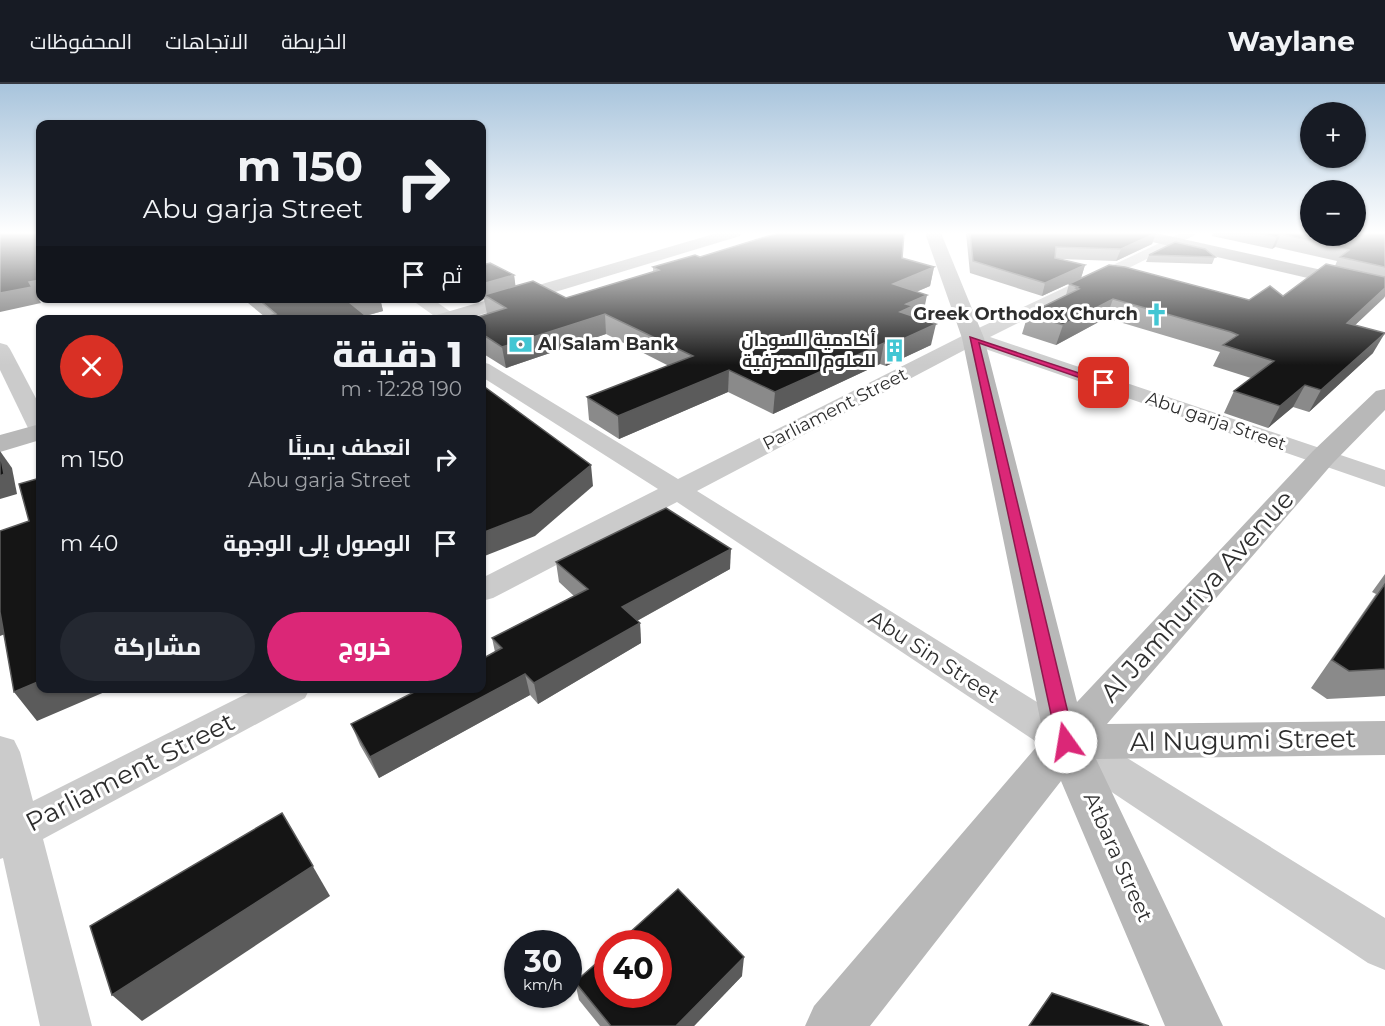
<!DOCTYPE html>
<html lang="ar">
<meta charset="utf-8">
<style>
:root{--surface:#171b24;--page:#242831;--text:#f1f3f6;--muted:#9ea1a6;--line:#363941;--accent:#db2777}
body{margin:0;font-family:Montserrat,Cairo,sans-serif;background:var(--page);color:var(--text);direction:rtl;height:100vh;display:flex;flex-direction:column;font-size:22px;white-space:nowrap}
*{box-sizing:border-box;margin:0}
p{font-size:20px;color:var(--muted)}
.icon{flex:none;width:33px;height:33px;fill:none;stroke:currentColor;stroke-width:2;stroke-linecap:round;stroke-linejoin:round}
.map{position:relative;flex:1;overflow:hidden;direction:ltr}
.side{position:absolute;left:36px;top:231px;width:450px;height:378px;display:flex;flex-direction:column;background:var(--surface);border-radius:12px;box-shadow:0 2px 4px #0004;direction:rtl}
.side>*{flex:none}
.top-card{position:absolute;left:36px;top:36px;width:450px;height:183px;border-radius:12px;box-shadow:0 2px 4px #0004;direction:rtl;background:#171b24;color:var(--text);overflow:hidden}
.buttons{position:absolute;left:1300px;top:18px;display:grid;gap:12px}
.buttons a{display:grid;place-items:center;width:66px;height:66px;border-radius:50%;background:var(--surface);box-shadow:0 2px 4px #0004;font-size:30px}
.speed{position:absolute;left:504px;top:846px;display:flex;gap:12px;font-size:30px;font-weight:700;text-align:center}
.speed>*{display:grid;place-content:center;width:78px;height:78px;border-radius:50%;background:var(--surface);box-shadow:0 2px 4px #0004;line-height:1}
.speed small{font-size:15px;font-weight:400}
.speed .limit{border:9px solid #d22;background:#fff;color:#111}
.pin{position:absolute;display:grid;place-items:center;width:51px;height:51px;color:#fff;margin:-26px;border-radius:12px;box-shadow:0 3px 9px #0006}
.me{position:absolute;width:66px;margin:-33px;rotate:347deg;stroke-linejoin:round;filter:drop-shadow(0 0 4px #0008)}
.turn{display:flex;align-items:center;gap:21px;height:126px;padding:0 24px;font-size:27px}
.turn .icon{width:78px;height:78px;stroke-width:2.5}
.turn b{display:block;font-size:42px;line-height:51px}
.then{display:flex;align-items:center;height:57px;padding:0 24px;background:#0003;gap:12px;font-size:22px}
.round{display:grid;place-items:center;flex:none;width:63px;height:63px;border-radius:32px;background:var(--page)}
.head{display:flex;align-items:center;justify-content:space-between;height:102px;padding:0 24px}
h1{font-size:36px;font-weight:800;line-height:45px}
.action{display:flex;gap:12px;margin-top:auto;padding:12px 24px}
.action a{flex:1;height:69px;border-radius:36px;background:var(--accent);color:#fff;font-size:24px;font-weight:800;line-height:69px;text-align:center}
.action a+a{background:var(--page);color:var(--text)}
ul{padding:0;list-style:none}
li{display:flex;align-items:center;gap:18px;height:84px;padding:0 24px}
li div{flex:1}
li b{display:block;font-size:22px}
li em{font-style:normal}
header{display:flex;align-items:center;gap:36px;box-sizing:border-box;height:84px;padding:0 30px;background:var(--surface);border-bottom:2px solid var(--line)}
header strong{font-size:28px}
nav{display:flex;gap:33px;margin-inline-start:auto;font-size:21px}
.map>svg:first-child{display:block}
</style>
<header>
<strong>Waylane</strong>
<nav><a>الخريطة</a><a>الاتجاهات</a><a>المحفوظات</a></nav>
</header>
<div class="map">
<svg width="1385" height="942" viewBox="0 0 1385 942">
<rect width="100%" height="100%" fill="#fff"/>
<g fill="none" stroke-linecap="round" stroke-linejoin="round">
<g fill="#cbcbcb" fill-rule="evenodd">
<path d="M1181 149H1199L990 253 1385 386V403L974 261 697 407 1385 834V886L1368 879 677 418 493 514 482 517V494L658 405 482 293V278L489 280 678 395 966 250Z"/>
<path d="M409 214H431L458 233 457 236H440Z"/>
<path d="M0 259 7 261 10 265 40 322V351L32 349 28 344 0 286Z"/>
<path d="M258 604H310L305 614 43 755 92 942H40L3 774 0 775V652L14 656 20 668 33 717Z"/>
</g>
<g fill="#b8b8b8" fill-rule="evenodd">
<path d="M717 149H742L740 152 463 236H430L433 232Z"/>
<path d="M925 149H941L984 254 1077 618 1313 367 1376 307 1385 305V326L1333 379 1107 640 1385 637V671L1096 675 1223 942H1165L1061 697 870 942H805L814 922 1044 654 962 254Z"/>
<path d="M40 340V356L0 368V351Z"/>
</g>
<path fill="#959595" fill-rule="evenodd" d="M1127 149H1156L1385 200V212L1135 154Z"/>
</g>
<g fill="#8a8a8a">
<path d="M778 149H906V151L904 150 902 174 934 183 930 202 916 208 923 231 917 233 931 261 886 282 880 280 773 330 728 308 619 355 589 336 587 313 669 282 606 250 506 284 482 269V236L487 230 484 215 468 219 460 214H482V181L514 191 515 202 566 214 653 188V183L700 173Z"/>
<path d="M966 149H1156L1152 160 1116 177 1060 175 1085 181 1081 194 1042 212 970 189Z"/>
<path d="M1213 149H1385V212L1355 241 1373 269 1309 328 1293 323 1268 344 1224 329 1234 307 1251 294 1213 282 1220 268 1106 234 1056 261 1022 250 1028 230 1066 211 1069 200 1249 216 1283 212 1335 182 1337 177 1275 163 1272 165 1212 152Z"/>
<path d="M1149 171 1215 173 1212 180 1146 178Z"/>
<path d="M242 214H380L383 227 366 232 265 233Z"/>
<path d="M556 478 730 485 637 537 640 539 641 559 538 620 530 611 379 694 360 661 351 640 495 568 492 554 574 512 559 498Z"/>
<path d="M1385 490V612L1327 615 1311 604 1376 510 1372 508Z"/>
<path d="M742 892 694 942H600L579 916 575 898Z"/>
</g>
<g fill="#5b5b5b">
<path d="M1156 149 1152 160 1116 177 1121 165Z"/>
<path d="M1281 150 1275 163 1272 165 1277 153Z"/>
<path d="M1085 181 1081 194 1042 212 1045 199Z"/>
<path d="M934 183 930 202 890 219 893 200Z"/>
<path d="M514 191 516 205 484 211V215L468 219 467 214H482V200Z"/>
<path d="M40 196V214H38L41 219 0 228V209L29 198Z"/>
<path d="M1385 204V212L1384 214 1336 259 1347 239Z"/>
<path d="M927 211 923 231 911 236 900 228 906 220Z"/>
<path d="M363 214H380L383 227 353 235 349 218Z"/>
<path d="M1113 215 1106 234 1056 261 1063 241Z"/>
<path d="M605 230 606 250 506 284 502 263Z"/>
<path d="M936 240 931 261 886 282 890 261Z"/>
<path d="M1385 249 1373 269 1309 328 1321 306Z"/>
<path d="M884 259 880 280 773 330 775 308Z"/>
<path d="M729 286 728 308 619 355 618 332Z"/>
<path d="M1305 301 1293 323 1268 344 1280 322Z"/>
<path d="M0 367 12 384 17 410 0 415Z"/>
<path d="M591 381 593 402 535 452 482 473V449Z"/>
<path d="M731 465 730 485 624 544 622 523Z"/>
<path d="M0 519 20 544 0 552Z"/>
<path d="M640 539 641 559 538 620 534 599Z"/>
<path d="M525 590 530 611 379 694 370 673Z"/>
<path d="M40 597V604H114L37 637 14 608Z"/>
<path d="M282 729 330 812 142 937 112 911Z"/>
<path d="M744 873 742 892 694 942H676Z"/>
</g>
<g fill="#151515" stroke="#5b5b5b" stroke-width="1.5">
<path d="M0 149H40V196L29 198 32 203 0 209Z"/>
<path d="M778 149H904L902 174 934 183 893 200 927 211 906 220 913 222 900 228 936 240 890 261 884 259 775 308 729 286 618 332 587 313 693 272 605 230 502 263 482 250V236H468L506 224 484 211 533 197 566 214 659 186 653 183 695 171 700 173Z"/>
<path d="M970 149H1156L1121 165 1056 163 1055 174 1085 181 1045 199 973 177Z"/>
<path d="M1258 149H1311V152H1356V149H1385V183L1340 173 1349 166 1281 150 1277 153Z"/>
<path d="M1175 158 1205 165 1215 173 1149 171Z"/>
<path d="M490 179 514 191 482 200V181Z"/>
<path d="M1326 180 1385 193V204L1347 239 1385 249 1321 306 1305 301 1280 322 1234 307 1274 277 1223 261 1238 251 1231 248 1113 215 1063 241 1028 230 1079 205 1076 204 1078 203 1069 200 1109 181 1125 183 1249 216 1270 202 1283 212Z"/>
<path d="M257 214H363L349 218 371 236H260L259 235 276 230Z"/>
<path d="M482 301 591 381 531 430 482 449Z"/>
<path d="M0 369 4 390 0 392Z"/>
<path d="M40 394V597L14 608 0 528V447L29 437 19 400Z"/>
<path d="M666 424 731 465 622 523 640 539 534 599 525 590 370 673 351 640 422 604H482V575L502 564 492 554 588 505 556 478Z"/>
<path d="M1385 500V585L1349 587 1332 576Z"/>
<path d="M282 729 313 782 112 911 90 842Z"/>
<path d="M678 805 744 873 676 942H611L575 898 608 869V910H658V860H617Z"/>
<path d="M1052 909 1149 942H1029Z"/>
</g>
<linearGradient id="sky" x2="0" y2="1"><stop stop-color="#a8c4dc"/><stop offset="0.53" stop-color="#fff"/><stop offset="1" stop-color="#fff" stop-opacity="0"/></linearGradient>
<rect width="1385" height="281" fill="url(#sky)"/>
<path fill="#db2777" stroke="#8e194d" stroke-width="1.5" d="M970 253 1109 299 1101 301 979 259 1075 658 1072 663 1066 666 1060 663 1057 658Z"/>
<defs>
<symbol id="church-bare" viewBox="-9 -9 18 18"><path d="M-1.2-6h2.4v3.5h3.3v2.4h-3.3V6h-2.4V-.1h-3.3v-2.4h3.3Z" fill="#42c6d3" stroke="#fff" stroke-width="2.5" paint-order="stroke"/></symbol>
<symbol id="bank-bare" viewBox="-9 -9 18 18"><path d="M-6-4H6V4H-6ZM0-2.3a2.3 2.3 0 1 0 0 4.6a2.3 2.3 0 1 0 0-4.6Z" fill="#42c6d3" stroke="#fff" stroke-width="2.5" paint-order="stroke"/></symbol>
<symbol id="building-bare" viewBox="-9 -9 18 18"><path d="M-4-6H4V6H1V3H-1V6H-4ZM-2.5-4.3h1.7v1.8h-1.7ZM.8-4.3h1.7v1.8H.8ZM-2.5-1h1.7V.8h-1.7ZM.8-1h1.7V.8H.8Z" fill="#42c6d3" stroke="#fff" stroke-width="2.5" paint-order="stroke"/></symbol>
</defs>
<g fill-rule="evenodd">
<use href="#church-bare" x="1140" y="214" width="33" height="33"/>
<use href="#bank-bare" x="504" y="244" width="33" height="33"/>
<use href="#building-bare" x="878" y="250" width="33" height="33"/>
</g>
<g text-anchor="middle" stroke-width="6" stroke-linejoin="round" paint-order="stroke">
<g font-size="18" font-weight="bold" fill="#2e2e2e" stroke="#fff" text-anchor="end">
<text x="1138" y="236">Greek Orthodox Church</text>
<text x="876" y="262">أكادمية السودان<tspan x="876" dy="21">للعلوم المصرفية</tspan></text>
<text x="538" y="266" text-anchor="start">Al Salam Bank</text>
</g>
<g font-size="18" fill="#2e2e2e" stroke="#fff">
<text transform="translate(835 325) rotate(-27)" y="6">Parliament Street</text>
<text transform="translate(1216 337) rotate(19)" y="6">Abu garja Street</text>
</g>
<g font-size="21" fill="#2e2e2e" stroke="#fff">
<text transform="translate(934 573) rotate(33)" y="7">Abu Sin Street</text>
<text transform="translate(1118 773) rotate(66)" y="7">Atbara Street</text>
</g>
<g font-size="26" fill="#2e2e2e" stroke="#fff">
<text transform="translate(1197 512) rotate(-48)" y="9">Al Jamhuriya Avenue</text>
<text transform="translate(1243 656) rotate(-1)" y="9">Al Nugumi Street</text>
<text transform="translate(130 688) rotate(-27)" y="9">Parliament Street</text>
</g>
</g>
</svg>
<div class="buttons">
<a>+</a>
<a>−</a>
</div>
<div class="speed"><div>30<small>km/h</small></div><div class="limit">40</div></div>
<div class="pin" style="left:1104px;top:299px;background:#d93025"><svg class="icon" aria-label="arrive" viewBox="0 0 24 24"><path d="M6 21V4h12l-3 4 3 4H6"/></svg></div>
<svg class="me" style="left:1066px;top:658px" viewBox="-20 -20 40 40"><circle r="19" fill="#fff"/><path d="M0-13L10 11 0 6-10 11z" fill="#db2777"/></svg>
<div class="top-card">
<div class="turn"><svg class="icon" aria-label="right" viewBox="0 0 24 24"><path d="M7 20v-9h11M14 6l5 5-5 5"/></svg><div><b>150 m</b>Abu garja Street</div></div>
<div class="then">ثم<svg class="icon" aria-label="arrive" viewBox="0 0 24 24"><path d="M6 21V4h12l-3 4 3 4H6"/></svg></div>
</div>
<section class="side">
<div class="head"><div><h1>1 دقيقة</h1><p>190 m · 12:28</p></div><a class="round" style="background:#d93025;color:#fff"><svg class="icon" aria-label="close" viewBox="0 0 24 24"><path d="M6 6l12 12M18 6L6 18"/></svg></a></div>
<ul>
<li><svg class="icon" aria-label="right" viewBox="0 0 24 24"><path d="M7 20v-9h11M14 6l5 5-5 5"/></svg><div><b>انعطف يمينًا</b><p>Abu garja Street</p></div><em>150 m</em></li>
<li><svg class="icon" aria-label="arrive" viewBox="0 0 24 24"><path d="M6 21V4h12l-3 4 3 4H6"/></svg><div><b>الوصول إلى الوجهة</b></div><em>40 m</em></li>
</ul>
<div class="action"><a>خروج</a><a>مشاركة</a></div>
</section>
</div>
